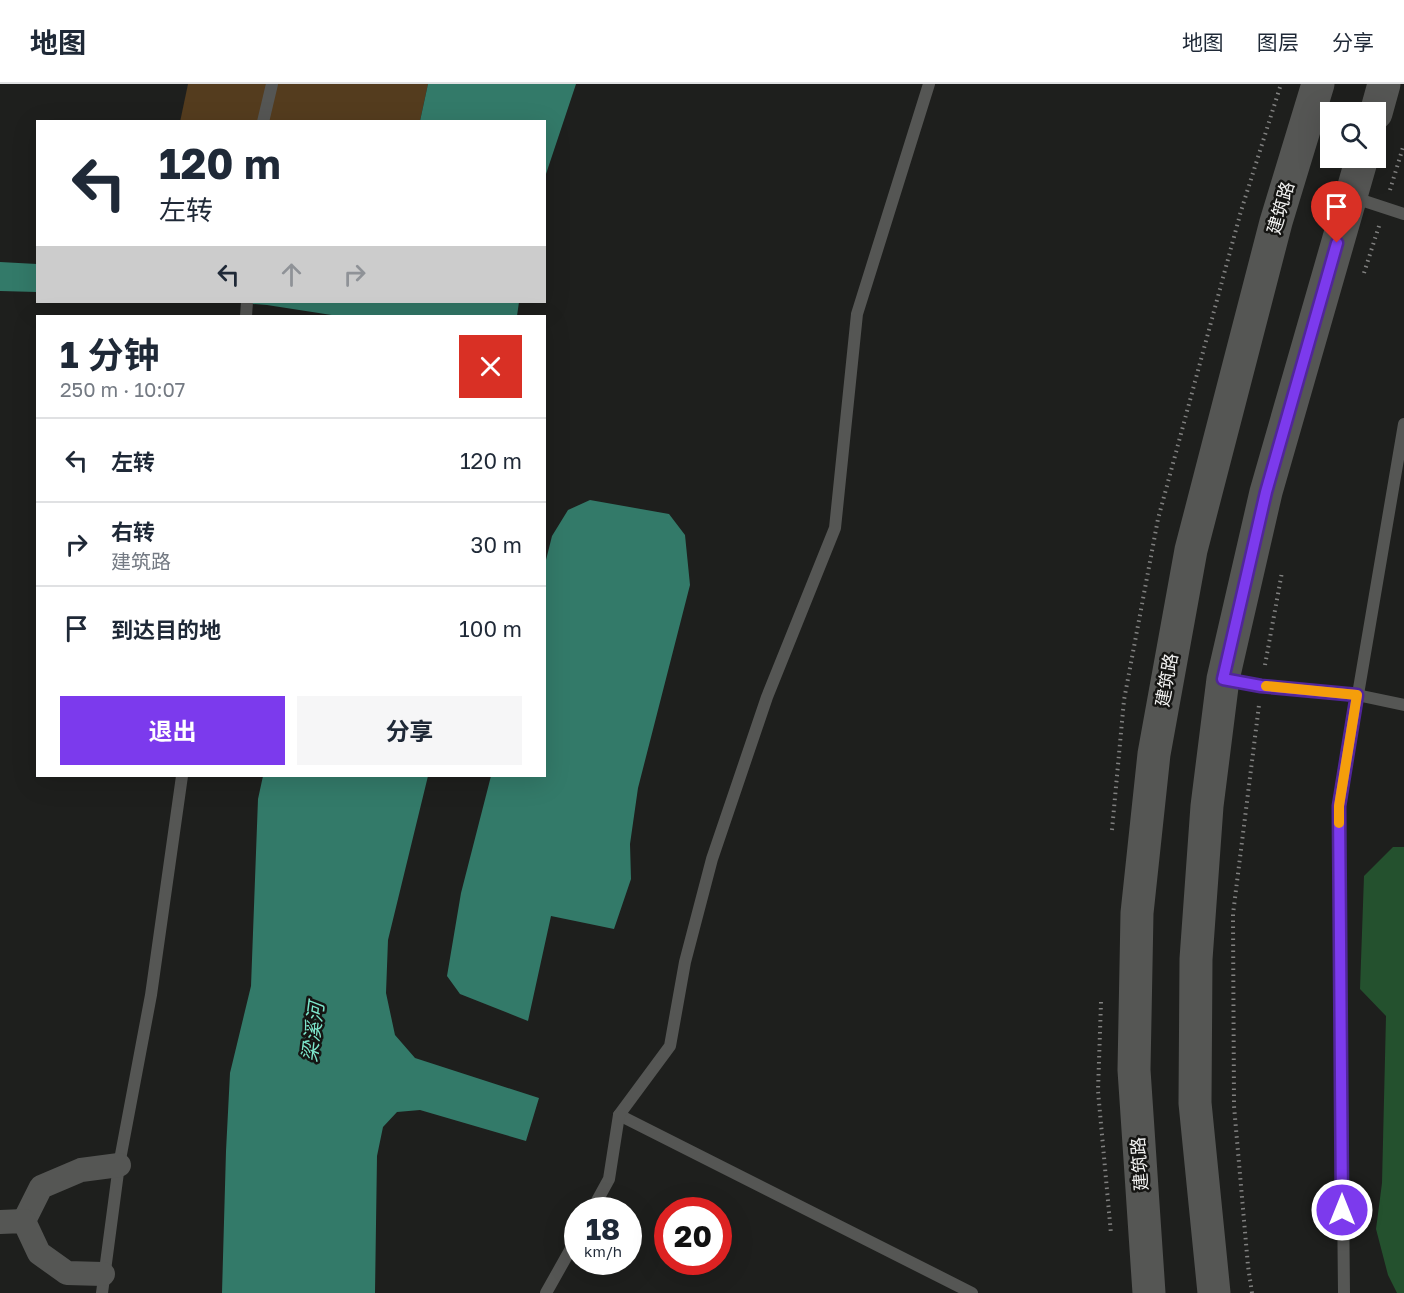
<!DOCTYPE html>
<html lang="zh">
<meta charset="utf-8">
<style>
:root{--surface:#fff;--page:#f6f6f7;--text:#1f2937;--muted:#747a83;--line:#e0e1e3;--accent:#7c3aed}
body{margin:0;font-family:"Golos Text","Noto Sans SC",sans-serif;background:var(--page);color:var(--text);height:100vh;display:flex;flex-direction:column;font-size:22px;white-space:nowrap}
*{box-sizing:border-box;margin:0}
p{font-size:20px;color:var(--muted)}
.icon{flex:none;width:33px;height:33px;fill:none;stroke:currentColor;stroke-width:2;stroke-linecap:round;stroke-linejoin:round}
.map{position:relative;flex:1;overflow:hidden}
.details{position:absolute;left:36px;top:231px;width:510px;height:462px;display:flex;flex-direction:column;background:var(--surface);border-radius:0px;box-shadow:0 6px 24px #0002}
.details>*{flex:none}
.banner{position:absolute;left:36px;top:36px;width:510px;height:183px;border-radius:0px;box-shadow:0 6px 24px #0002;background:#fff;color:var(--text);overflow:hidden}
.buttons{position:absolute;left:1320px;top:18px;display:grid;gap:12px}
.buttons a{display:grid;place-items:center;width:66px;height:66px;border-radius:0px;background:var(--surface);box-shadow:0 6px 24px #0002;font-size:30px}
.speed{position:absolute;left:564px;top:1113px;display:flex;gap:12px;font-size:30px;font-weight:700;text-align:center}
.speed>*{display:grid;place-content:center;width:78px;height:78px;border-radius:50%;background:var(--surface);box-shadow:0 6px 24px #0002;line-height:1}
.speed small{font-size:15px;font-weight:400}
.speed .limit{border:9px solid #d22;background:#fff;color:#111}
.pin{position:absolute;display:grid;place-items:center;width:51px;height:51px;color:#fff;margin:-62px -26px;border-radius:50% 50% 50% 0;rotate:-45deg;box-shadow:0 0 6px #0007}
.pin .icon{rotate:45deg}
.me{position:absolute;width:66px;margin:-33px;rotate:0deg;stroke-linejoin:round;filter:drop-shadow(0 0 4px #0008)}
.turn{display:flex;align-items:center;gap:21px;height:126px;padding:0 24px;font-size:27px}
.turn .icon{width:78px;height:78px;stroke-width:2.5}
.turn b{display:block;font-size:42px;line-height:51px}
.lanes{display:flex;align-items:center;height:57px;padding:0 24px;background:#0003;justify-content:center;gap:30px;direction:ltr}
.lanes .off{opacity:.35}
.round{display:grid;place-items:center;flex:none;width:63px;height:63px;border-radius:0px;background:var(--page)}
.headline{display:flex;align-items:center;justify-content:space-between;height:102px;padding:0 24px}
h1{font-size:36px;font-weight:700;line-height:45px}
.cta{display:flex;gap:12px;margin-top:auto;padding:12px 24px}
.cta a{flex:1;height:69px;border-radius:0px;background:var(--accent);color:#fff;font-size:24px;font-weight:700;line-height:69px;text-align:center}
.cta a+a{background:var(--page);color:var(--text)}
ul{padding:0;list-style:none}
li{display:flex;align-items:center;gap:18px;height:84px;padding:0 24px;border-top:2px solid var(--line)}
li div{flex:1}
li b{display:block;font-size:22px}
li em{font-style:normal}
header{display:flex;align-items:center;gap:36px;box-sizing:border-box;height:84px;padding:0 30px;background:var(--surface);border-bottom:2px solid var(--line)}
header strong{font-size:28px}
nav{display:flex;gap:33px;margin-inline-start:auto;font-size:21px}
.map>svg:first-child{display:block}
</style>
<header>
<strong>地图</strong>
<nav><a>地图</a><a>图层</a><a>分享</a></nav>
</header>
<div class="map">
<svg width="1404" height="1209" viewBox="0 0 1404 1209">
<rect width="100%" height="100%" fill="#1e1f1d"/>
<path fill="#543c1e" d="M188 0H428L420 37 180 38Z"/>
<g fill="#337a69">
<path d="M428 0H576L545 93 544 38 420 37Z"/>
<path d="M0 178 37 180V208L0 207Z"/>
<path d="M227 218H519L517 232H338L267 221Z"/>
<path d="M590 416 669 430 685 451 690 501 638 704 630 760 631 795 614 845 551 832 528 937 460 910 447 892 461 809 491 692H544L545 480 552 452 568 426Z"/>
<path d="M263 692H428L388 856 386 909 395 951 415 974 539 1014 526 1057 420 1026 397 1028 383 1043 377 1072 375 1209H222L226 1067 230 989 251 902 258 715Z"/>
</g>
<path fill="#24512e" d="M1393 763H1404V1209H1397L1388 1191 1376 1145 1382 1099 1386 932 1360 905 1364 792Z"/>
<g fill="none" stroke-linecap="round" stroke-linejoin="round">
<g stroke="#818180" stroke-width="4" stroke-dasharray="1.5 4.5" stroke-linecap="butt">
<path d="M1390 106 1404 60"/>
<path d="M1364 189 1379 142"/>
<path d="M1265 581 1282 488"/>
<path d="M1112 746 1124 616 1158 435 1241 127 1281 0"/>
<path d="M1101 918 1098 1007 1111 1150"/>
<path d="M1252 1209 1248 1182 1234 1022 1233 830 1259 621"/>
</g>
<g stroke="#555654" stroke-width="12">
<path d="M263 38 272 0"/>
<path d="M1352 113 1404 130"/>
<path d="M246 232 247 218"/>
<path d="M1224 595 1261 601 1357 611 1404 621"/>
<path d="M619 1031 972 1209"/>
<path d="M592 1126 609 1095 619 1031 670 962 685 878 712 775 767 613 835 444 857 230 929 0"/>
<path d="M102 1209 119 1081 151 911 182 692"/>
<path d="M546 1209 578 1152"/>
<path d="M1344 1209 1339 722 1404 340"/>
</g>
<g stroke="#555654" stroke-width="24">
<path d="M24 1137 41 1103 81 1086 119 1081"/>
<path d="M0 1138 24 1137 39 1169 67 1189 103 1190"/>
</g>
<g stroke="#555654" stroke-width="33">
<path d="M1376 29 1384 0"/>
<path d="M1149 1209 1134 986 1137 829 1154 670 1191 466 1276 138 1318 0"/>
<path d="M1214 1209 1195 1019 1196 875 1207 722 1223 595 1266 408 1362 74"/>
</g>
</g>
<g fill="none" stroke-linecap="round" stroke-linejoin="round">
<defs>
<path id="route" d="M1337 159 1266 408 1223 595 1261 602 1357 611 1339 722 1342 1126"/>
</defs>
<use href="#route" stroke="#51269a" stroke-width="15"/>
<use href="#route" stroke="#7c3aed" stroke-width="10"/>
<path stroke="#f59e0b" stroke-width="10" d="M1266 602 1357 611 1339 722V739"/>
</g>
<g text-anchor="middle" stroke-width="5" stroke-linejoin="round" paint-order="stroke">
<g font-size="18" fill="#f1f1f0" stroke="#151513">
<text transform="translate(1281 124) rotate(-74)" y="6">建筑路</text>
<text transform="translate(1167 596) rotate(-80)" y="6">建筑路</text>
<text transform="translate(1140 1080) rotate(-94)" y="6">建筑路</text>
</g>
<g font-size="20" font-style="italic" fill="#7de7cc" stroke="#151513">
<text transform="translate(313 948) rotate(-83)" y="7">梁溪河</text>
</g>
</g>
</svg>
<div class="buttons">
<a><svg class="icon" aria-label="search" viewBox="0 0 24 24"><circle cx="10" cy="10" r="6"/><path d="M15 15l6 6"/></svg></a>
</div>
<div class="speed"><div>18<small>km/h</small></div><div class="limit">20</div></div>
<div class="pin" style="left:1337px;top:159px;background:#d93025"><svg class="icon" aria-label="arrive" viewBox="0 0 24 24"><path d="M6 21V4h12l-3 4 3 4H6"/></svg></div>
<svg class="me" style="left:1342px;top:1126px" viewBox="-20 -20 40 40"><circle r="17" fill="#7c3aed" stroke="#fff" stroke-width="3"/><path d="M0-11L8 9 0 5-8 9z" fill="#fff"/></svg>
<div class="banner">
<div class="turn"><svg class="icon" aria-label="left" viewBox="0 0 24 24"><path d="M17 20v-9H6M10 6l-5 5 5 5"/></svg><div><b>120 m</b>左转</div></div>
<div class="lanes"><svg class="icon" aria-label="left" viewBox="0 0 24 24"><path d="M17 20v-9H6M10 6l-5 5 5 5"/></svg><svg class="icon off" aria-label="ahead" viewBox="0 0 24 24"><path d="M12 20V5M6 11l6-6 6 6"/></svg><svg class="icon off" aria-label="right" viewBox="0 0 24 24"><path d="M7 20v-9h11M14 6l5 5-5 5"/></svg></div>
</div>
<section class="details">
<div class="headline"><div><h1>1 分钟</h1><p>250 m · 10:07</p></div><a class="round" style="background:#d93025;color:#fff"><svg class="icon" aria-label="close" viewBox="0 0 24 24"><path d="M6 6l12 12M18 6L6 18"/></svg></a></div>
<ul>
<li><svg class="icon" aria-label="left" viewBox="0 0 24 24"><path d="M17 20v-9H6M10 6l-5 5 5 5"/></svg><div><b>左转</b></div><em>120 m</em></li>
<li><svg class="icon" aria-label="right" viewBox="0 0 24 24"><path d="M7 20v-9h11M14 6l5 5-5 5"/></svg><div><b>右转</b><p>建筑路</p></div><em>30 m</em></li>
<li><svg class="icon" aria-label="arrive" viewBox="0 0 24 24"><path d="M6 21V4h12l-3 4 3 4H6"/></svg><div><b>到达目的地</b></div><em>100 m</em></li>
</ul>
<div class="cta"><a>退出</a><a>分享</a></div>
</section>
</div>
